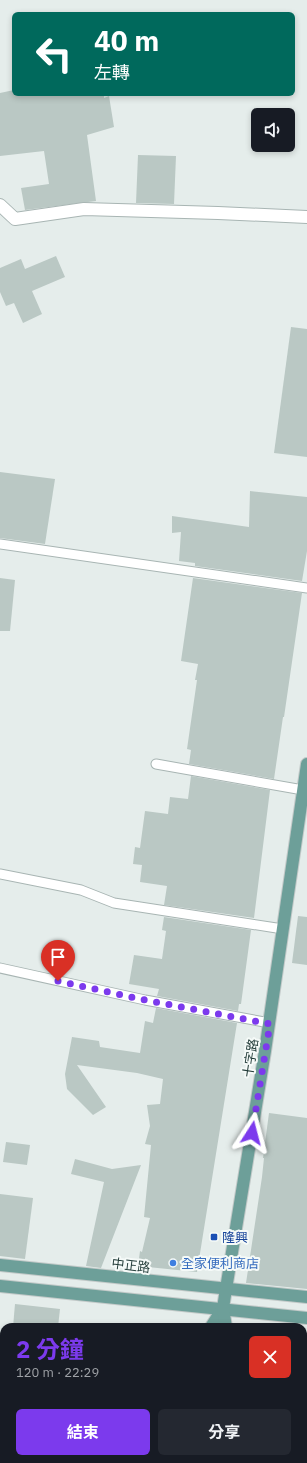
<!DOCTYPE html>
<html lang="zh-TW">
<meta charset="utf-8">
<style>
:root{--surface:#171b24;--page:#242831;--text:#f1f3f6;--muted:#9ea1a6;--accent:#7c3aed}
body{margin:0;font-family:"IBM Plex Sans","Noto Sans TC",sans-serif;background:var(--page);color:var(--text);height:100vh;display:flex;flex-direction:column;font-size:15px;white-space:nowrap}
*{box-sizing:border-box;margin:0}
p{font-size:13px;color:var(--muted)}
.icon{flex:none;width:22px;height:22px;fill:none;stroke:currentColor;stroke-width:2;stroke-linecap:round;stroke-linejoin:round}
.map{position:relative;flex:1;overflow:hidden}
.sheet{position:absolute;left:0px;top:1323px;width:307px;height:140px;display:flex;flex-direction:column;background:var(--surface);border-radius:12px 12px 0 0;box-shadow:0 2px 6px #0003}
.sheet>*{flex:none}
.hud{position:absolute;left:12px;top:12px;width:283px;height:84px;border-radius:6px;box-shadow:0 2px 6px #0003;background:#00695c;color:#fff;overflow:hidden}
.tools{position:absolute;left:251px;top:108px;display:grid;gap:8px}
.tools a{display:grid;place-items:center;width:44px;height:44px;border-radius:6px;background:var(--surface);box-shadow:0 2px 6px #0003;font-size:20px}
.pin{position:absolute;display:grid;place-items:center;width:34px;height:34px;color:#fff;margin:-41px -17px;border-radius:50% 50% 50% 0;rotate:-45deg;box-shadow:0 0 4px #0007}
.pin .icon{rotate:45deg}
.me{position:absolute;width:44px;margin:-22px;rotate:9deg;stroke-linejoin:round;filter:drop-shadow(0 0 3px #0008)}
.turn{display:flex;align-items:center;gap:14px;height:84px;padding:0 16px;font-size:18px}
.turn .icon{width:52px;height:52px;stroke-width:2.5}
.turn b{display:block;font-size:28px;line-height:34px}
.round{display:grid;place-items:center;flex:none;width:42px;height:42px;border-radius:6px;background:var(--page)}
.head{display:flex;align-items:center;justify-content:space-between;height:68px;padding:0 16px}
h1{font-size:24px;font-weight:700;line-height:30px;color:var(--accent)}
.primary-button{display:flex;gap:8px;margin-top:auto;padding:8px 16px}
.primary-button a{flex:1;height:46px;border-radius:6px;background:var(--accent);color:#fff;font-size:16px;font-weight:700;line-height:46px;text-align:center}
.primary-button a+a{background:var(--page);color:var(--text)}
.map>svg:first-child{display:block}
</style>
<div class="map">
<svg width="307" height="1463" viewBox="0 0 307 1463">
<rect width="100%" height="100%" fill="#e5edeb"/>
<g fill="#bac8c4">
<path d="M14 90V94H104V98L109 96 114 127 87 135 96 201 25 210 21 188 49 184 44 151 0 156V93Z"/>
<path d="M138 155 176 156 174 204 136 203Z"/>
<path d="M56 256 65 277 32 291 42 314 23 323 14 303 6 306 0 292V268L21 259 25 269Z"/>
<path d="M291 327 307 329V457L274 453Z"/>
<path d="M0 472 55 479 45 544 0 538Z"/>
<path d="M250 491 307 497V551L302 581 195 566V563L179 561 181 532 172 533V516L249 527Z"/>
<path d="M0 578 15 580 10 631H0Z"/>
<path d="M193 578 302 593 284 717H283L274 779 189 764 191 750 187 749 197 680H195L198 664 181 661Z"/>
<path d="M191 776 270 790 254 918 164 905 167 886 140 882 142 865 133 864 135 847 140 848 145 811 168 814 170 797 188 799Z"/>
<path d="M298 916 307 917V965L292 963Z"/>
<path d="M164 917 251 930 241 1004H239L238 1011 157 996 159 989 129 984 134 955 162 959 166 931 162 930Z"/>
<path d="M156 1008 237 1023 197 1272 138 1266 140 1251 142 1252 150 1218 144 1217 151 1145 145 1144 150 1126 147 1105 160 1104 163 1079 137 1073 77 1065 106 1107 93 1115 67 1089 65 1074 72 1037 99 1041 100 1047 140 1053 145 1021 153 1023Z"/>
<path d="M269 1113 307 1118V1289L246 1283 262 1177 264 1158H263Z"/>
<path d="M6 1142 30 1145 27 1165 3 1162Z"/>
<path d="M75 1159 112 1169 141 1165 101 1268 86 1266 104 1182 71 1174Z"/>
<path d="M0 1194 33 1198 25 1259 0 1256Z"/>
<path d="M15 1304 60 1309 58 1327H13Z"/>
</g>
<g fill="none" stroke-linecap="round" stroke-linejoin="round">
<defs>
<g id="lane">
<path d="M0 544 307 588"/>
<path d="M156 764 303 790"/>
<path d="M0 874 81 890 114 903 283 929"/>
<path d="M0 968 145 1000 270 1023"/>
</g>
<path id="street" d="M0 205 15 219 84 209 218 213 307 217"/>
<g id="primary">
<path d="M0 1265 307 1297"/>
<path d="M0 1286 307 1318"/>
<path d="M211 1327 223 1308"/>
<path d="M226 1327 223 1308 226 1289 265 1051 307 764"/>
<path d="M190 1463 191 1459"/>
<path d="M208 1463 209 1459"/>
</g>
</defs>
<use href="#lane" stroke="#a8b5b3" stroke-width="11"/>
<use href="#street" stroke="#a8b5b3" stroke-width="14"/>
<use href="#primary" stroke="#c2c9c8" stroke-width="14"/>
<use href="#lane" stroke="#fff" stroke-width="9"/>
<use href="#street" stroke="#fff" stroke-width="12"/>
<use href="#primary" stroke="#6d9f99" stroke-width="12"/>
</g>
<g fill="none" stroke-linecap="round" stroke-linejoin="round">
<path stroke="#7c3aed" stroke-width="7" stroke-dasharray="0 12.6" d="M58 981 145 1000 270 1024 252 1133"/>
</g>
<rect fill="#1a4fb4" stroke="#f5faf8" stroke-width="1.5" x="210" y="1233" width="8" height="8" rx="2"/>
<circle fill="#3f7fe0" stroke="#f5faf8" stroke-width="1.5" cx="173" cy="1263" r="4"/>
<g text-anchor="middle" stroke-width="4" stroke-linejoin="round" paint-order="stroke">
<g font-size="13" fill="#253e3b" stroke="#f5faf8">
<text transform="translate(250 1058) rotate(-81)" y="5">十字路</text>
<text transform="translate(131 1265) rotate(7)" y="5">中正路</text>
</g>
<g font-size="13" fill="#164399" stroke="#f5faf8" text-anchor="start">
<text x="222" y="1242">隆興</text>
</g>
<g font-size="13" fill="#366cbe" stroke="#f5faf8" text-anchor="start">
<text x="181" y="1268">全家便利商店</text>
</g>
</g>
</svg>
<div class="tools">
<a><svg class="icon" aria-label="sound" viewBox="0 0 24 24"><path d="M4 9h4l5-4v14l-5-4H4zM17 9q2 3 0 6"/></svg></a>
</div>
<div class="pin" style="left:58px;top:981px;background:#d93025"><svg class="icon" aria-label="arrive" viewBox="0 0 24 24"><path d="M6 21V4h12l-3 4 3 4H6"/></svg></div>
<svg class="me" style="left:252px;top:1133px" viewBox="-20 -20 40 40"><path d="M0-17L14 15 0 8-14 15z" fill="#7c3aed" stroke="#fff" stroke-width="4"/></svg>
<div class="hud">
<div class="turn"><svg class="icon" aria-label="left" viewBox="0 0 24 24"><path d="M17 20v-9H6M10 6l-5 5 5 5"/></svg><div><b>40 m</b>左轉</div></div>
</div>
<section class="sheet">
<div class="head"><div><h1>2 分鐘</h1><p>120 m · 22:29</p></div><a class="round" style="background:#d93025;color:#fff"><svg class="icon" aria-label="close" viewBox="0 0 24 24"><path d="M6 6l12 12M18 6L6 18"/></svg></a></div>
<div class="primary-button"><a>結束</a><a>分享</a></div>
</section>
</div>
